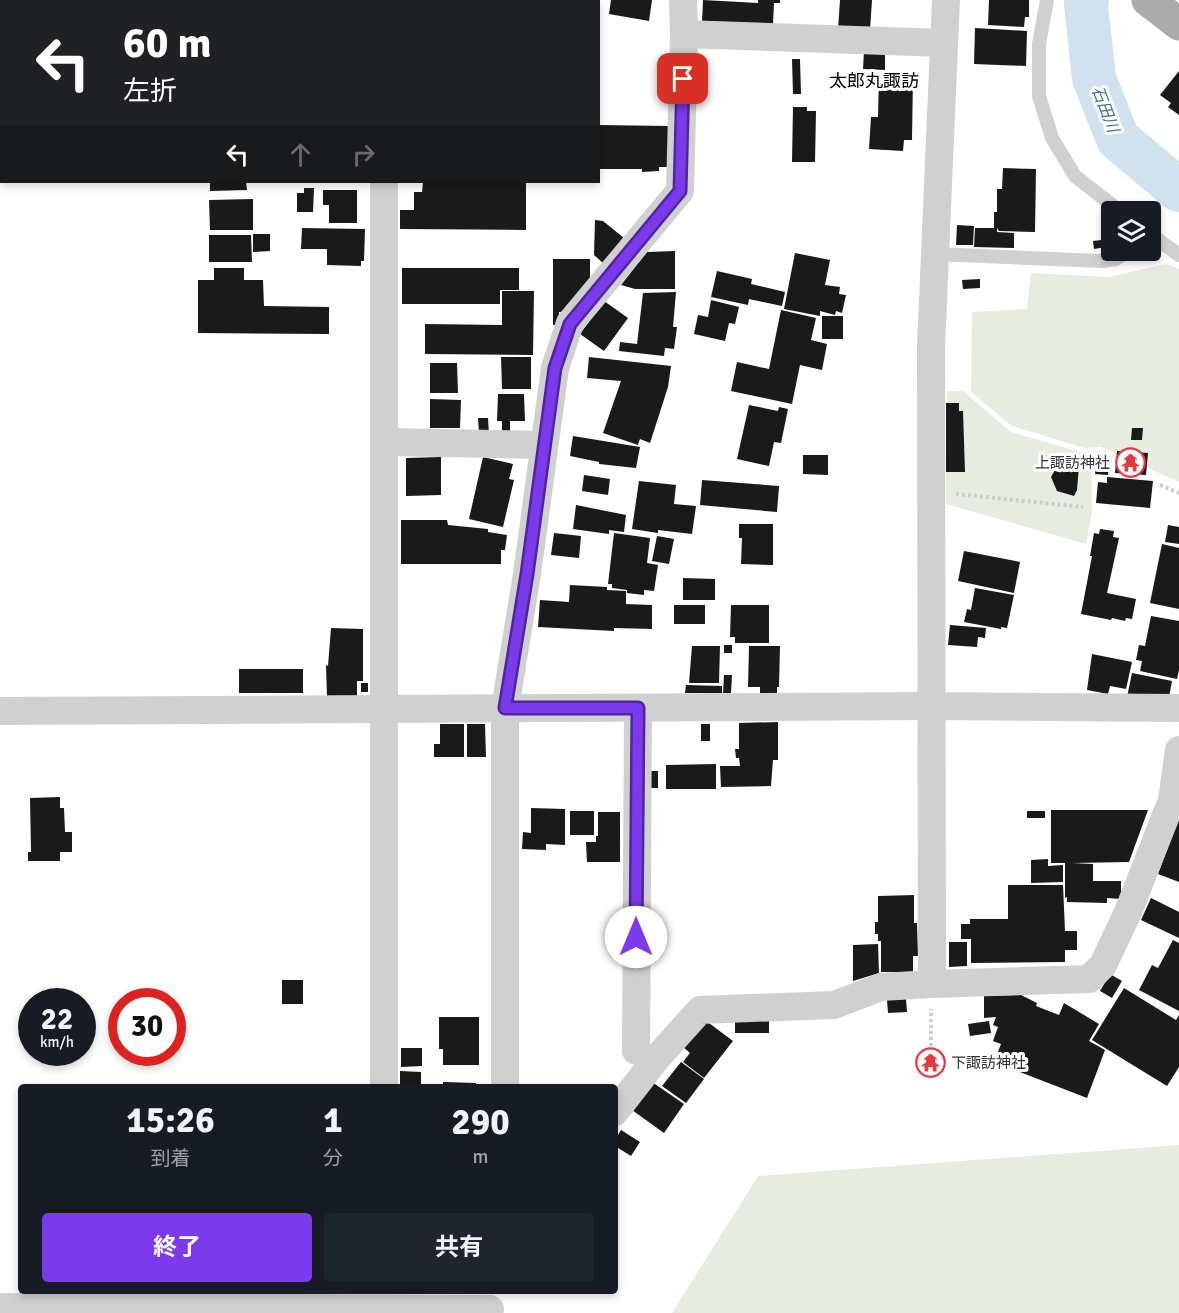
<!DOCTYPE html>
<html lang="ja">
<meta charset="utf-8">
<style>
:root{--surface:#171b24;--page:#20242c;--text:#f1f3f6;--muted:#9ea1a6;--accent:#7c3aed}
body{margin:0;font-family:Signika,"Noto Sans JP",sans-serif;background:var(--page);color:var(--text);height:100vh;display:flex;flex-direction:column;font-size:22px;white-space:nowrap}
*{box-sizing:border-box;margin:0}
p{font-size:20px;color:var(--muted)}
.icon{flex:none;width:33px;height:33px;fill:none;stroke:currentColor;stroke-width:2;stroke-linecap:round;stroke-linejoin:round}
.map{position:relative;flex:1;overflow:hidden}
.side{position:absolute;left:18px;top:1084px;width:600px;height:210px;display:flex;flex-direction:column;background:var(--surface);border-radius:6px;box-shadow:0 3px 9px #0003}
.side>*{flex:none}
.banner{position:absolute;left:0px;top:0px;width:600px;height:183px;box-shadow:0 3px 9px #0003;background:#202124;color:#fff;overflow:hidden}
.buttons{position:absolute;left:1101px;top:201px;display:grid;gap:12px}
.buttons a{display:grid;place-items:center;width:60px;height:60px;border-radius:6px;background:var(--surface);box-shadow:0 3px 9px #0003;font-size:30px}
.speed{position:absolute;left:18px;top:988px;display:flex;gap:12px;font-size:30px;font-weight:700;text-align:center}
.speed>*{display:grid;place-content:center;width:78px;height:78px;border-radius:50%;background:var(--surface);box-shadow:0 3px 9px #0003;line-height:1}
.speed small{font-size:15px;font-weight:400}
.speed .limit{border:9px solid #d22;background:#fff;color:#111}
.pin{position:absolute;display:grid;place-items:center;width:51px;height:51px;color:#fff;margin:-26px;border-radius:12px;box-shadow:0 3px 9px #0006}
.me{position:absolute;width:66px;margin:-33px;rotate:0deg;stroke-linejoin:round;filter:drop-shadow(0 0 4px #0008)}
.turn{display:flex;align-items:center;gap:21px;height:126px;padding:0 24px;font-size:27px}
.turn .icon{width:78px;height:78px;stroke-width:2.5}
.turn b{display:block;font-size:42px;line-height:51px}
.lanes{display:flex;align-items:center;height:57px;padding:0 24px;background:#0003;justify-content:center;gap:30px;direction:ltr}
.lanes .off{opacity:.35}
.eta{display:flex;justify-content:space-evenly;align-items:center;height:102px;text-align:center}
.eta b{font-size:36px;font-weight:700;line-height:42px}
.cta{display:flex;gap:12px;margin-top:auto;padding:12px 24px}
.cta a{flex:1;height:69px;border-radius:6px;background:var(--accent);color:#fff;font-size:24px;font-weight:700;line-height:69px;text-align:center}
.cta a+a{background:var(--page);color:var(--text)}
.map>svg:first-child{display:block}
</style>
<div class="map">
<svg width="1179" height="1313" viewBox="0 0 1179 1313">
<rect width="100%" height="100%" fill="#fff"/>
<g fill="#e6ecdf">
<path d="M1166 264 1179 269V482L1101 447 1085 448 1012 426 971 392 972 312 1027 309 1031 273 1109 277Z"/>
<path d="M947 391H963L1011 432 1091 455 1092 511 1086 544 946 504Z"/>
<path d="M1179 1145V1313H672L758 1176Z"/>
</g>
<g fill="none" stroke-linecap="round" stroke-linejoin="round">
<path stroke="#cfe2ee" stroke-width="44" d="M1087 0 1086 4 1094 78 1118 139 1179 190"/>
</g>
<g fill="#1a1a1a">
<path d="M611 0H652L649 21 609 14Z"/>
<path d="M703 0 758 3V0H780V3H774L773 24 702 23Z"/>
<path d="M840 0H872L870 30 838 29Z"/>
<path d="M989 0H1029V17H1025L1024 27 988 25Z"/>
<path d="M975 28 1027 31 1026 66 974 64Z"/>
<path d="M864 51H885V70L863 69Z"/>
<path d="M792 59H800L801 94H793Z"/>
<path d="M1179 71V115L1168 107 1171 103 1160 95Z"/>
<path d="M879 76 913 77 912 140H904L903 151 869 149 871 117H878Z"/>
<path d="M793 107H807V111H816L815 162H792Z"/>
<path d="M598 125 670 126V167H659V171L642 172V169H598Z"/>
<path d="M1003 168 1036 169 1035 232 999 231 997 228V232L1014 233V248L974 247 975 228H994V212H997V189H1002Z"/>
<path d="M210 182H246L247 190 210 191Z"/>
<path d="M423 182H526V230L400 229V210H414V192H422Z"/>
<path d="M304 188H314L313 212H297V193H304Z"/>
<path d="M323 190H357V223H329V205H323Z"/>
<path d="M253 199V230H210L209 200Z"/>
<path d="M595 220 603 221 624 238 603 263 594 255Z"/>
<path d="M957 225 974 226 973 245H956Z"/>
<path d="M302 228 365 229 364 261H361V266L327 265V249H301Z"/>
<path d="M253 234H270V251L253 252Z"/>
<path d="M209 235H251L252 262H209Z"/>
<path d="M1110 239 1111 246 1094 249 1093 241Z"/>
<path d="M675 251V289H635L621 285 647 252Z"/>
<path d="M795 253 830 260 825 285 840 287 839 294 846 295 842 313 836 311 835 315 820 311V316L784 309Z"/>
<path d="M553 259H590V279L563 312H559V325H553Z"/>
<path d="M214 268H244V280H263L264 306 329 307V334L198 333V280H214Z"/>
<path d="M402 268H519V290H500V304H402Z"/>
<path d="M717 271 752 279 751 284 785 292 782 306 749 299 748 305 711 297Z"/>
<path d="M980 279V288L963 289 962 280Z"/>
<path d="M502 291H534L533 355 425 354V324L502 325Z"/>
<path d="M676 292 673 327H677L674 349 665 348 664 356 619 351 620 342 637 344 643 293Z"/>
<path d="M711 300 739 307 735 324 729 323 725 341 694 334 698 315 708 317Z"/>
<path d="M604 301 628 318 604 351 580 334Z"/>
<path d="M781 310 816 318 811 340 827 344 822 370 800 365 792 404 731 391 737 362 769 369Z"/>
<rect x="822" y="316" width="21" height="23"/>
<path d="M501 357H531V389H502Z"/>
<path d="M589 357 671 366 668 387 650 443 640 439 638 445 603 433 621 381 587 378Z"/>
<path d="M430 363H457L458 393H430Z"/>
<path d="M498 394H524L525 421H510V435H502V421H497Z"/>
<path d="M430 399 461 400 460 428H430Z"/>
<path d="M946 403H959V411H963L965 472H946Z"/>
<path d="M749 405 778 411 779 407 788 409 781 443 774 442 769 466 737 459Z"/>
<path d="M478 418H488L489 434H479Z"/>
<path d="M1132 428H1143L1142 440H1131Z"/>
<path d="M573 436 640 447 636 468 599 464V462L570 456Z"/>
<path d="M1117 451 1148 453 1146 475 1115 473Z"/>
<path d="M803 455H828V475L803 474Z"/>
<path d="M1098 456 1110 458 1108 475 1095 474Z"/>
<path d="M441 457V495L406 496V458Z"/>
<path d="M483 457 513 464 509 479 514 480 503 527 469 519Z"/>
<path d="M1074 464 1079 466 1077 490 1074 496 1057 491 1051 477 1055 470Z"/>
<path d="M584 475 610 479 608 495 582 491Z"/>
<path d="M1107 477 1153 481 1150 508 1096 503 1098 482 1107 483Z"/>
<path d="M702 480 779 486 777 512 700 505Z"/>
<path d="M639 481 676 485 674 504 696 506 692 534 658 530V533L632 529Z"/>
<path d="M576 505 626 515 624 532 609 530V534L573 529Z"/>
<path d="M401 520H447L448 525 488 529V532L507 535 505 550H501V564H401Z"/>
<path d="M739 524H773V565L741 564 742 538H739Z"/>
<path d="M1168 525 1179 527V544L1165 542Z"/>
<path d="M1100 529 1114 531 1113 537 1119 538 1107 593 1136 599 1132 619 1126 618 1125 621 1112 618 1111 620 1081 614 1092 556H1090L1094 533 1099 534Z"/>
<path d="M554 533 581 536 579 558 551 555Z"/>
<path d="M614 533 650 538 647 563 658 565 654 591 644 590V595L627 593V590L612 588V584H608Z"/>
<path d="M657 536 674 539 669 564 652 561Z"/>
<path d="M1162 544 1179 548V609L1150 603Z"/>
<path d="M964 551 1020 562 1014 593 958 581Z"/>
<path d="M683 578 715 579V600H683Z"/>
<path d="M570 585 607 587V590L626 591V604L652 605V629L614 628V631L538 627 540 600 569 602Z"/>
<path d="M975 588 1014 595 1007 628 1001 627V629L964 622 967 609 971 610Z"/>
<rect x="674" y="605" width="31" height="19"/>
<path d="M731 605H769V643H735V637H730Z"/>
<path d="M1151 616 1179 621V670L1177 679 1140 671 1142 661 1136 660 1139 645 1145 646Z"/>
<path d="M950 625 986 628 985 638 978 637 977 647 948 645Z"/>
<path d="M331 628 363 629V681H357V697H327L326 665 328 666Z"/>
<rect x="724" y="645" width="8" height="8"/>
<path d="M692 646H720L719 683H689Z"/>
<path d="M749 646H780L779 687H777V694H760V687H748Z"/>
<path d="M1092 654 1132 662 1126 689 1110 686 1108 694 1087 690Z"/>
<rect x="239" y="669" width="64" height="24"/>
<path d="M1132 673 1172 681 1169 697H1127Z"/>
<path d="M724 675H732L731 693H723Z"/>
<rect x="361" y="683" width="7" height="9"/>
<path d="M686 685 722 686V693H685Z"/>
<path d="M778 722V760H773L771 786 721 787 720 766H740L739 758H736L735 749H739V723Z"/>
<path d="M440 724H464V757H434V744H440Z"/>
<path d="M467 724H485L486 757H467Z"/>
<rect x="701" y="724" width="9" height="17"/>
<path d="M716 764V789H666V765Z"/>
<rect x="651" y="771" width="7" height="17"/>
<path d="M60 797V808H64L65 832H72V852H60V861H28V852H31L30 798Z"/>
<path d="M531 808 565 809V845L546 844V850L522 849 523 832 531 833Z"/>
<path d="M1051 810H1148L1129 862 1072 863 1093 864V881H1121V899L1107 898V903L1067 902V897L1065 898V863H1051Z"/>
<rect x="570" y="811" width="24" height="24"/>
<rect x="1027" y="811" width="18" height="7"/>
<path d="M598 812H620V862H587L586 842H596V836H598Z"/>
<path d="M1179 816V882L1158 874Z"/>
<path d="M1048 859V866L1063 865V882L1031 883V860Z"/>
<path d="M1008 885H1063L1065 931H1077V950H1065V962L971 963V939H961V924H970V919H1008Z"/>
<path d="M914 895V923H917L918 956H913V972H881V941H878V934H875V922H878V896Z"/>
<path d="M1151 898 1179 912V938L1141 920Z"/>
<path d="M1173 940 1179 943V1011L1139 990 1152 965 1158 968Z"/>
<path d="M949 942H967V966L949 967Z"/>
<path d="M878 944 879 973 853 981V945Z"/>
<path d="M1110 974 1122 981 1112 998 1100 991Z"/>
<rect x="282" y="980" width="21" height="24"/>
<path d="M1124 988 1176 1020 1179 1015V1067L1167 1086 1092 1040Z"/>
<path d="M1021 995 1037 1003 1036 1006 1059 1015 1064 1003 1099 1024 1089 1041 1105 1050 1087 1098 994 1062 1001 1044 993 1041 998 1027 993 1025 996 1017 984 1018V996Z"/>
<path d="M906 999 907 1012 888 1013 887 1000Z"/>
<rect x="735" y="1015" width="34" height="18"/>
<path d="M439 1017H479V1065H443V1049H439Z"/>
<path d="M705 1020 733 1041 704 1078 683 1062 690 1053 683 1047Z"/>
<path d="M989 1021 991 1033 970 1036 968 1024Z"/>
<path d="M401 1048H422V1066L401 1067Z"/>
<path d="M924 1059H934V1069H925Z"/>
<path d="M681 1062 704 1079 686 1103 662 1086Z"/>
<path d="M400 1071 421 1072V1088H400Z"/>
<path d="M443 1082 476 1083V1088H443Z"/>
<path d="M652 1082 684 1104 664 1133 632 1110Z"/>
<path d="M529 1085 550 1086V1088H529Z"/>
<path d="M621 1130 640 1142 631 1156 615 1146V1140Z"/>
</g>
<g fill="none" stroke-linecap="round" stroke-linejoin="round">
<g stroke="#cdcdcd" stroke-width="4" stroke-dasharray="3 3" stroke-linecap="butt">
<path d="M1160 485 1179 493"/>
<path d="M956 494 1083 507"/>
<path d="M931 1046V1009"/>
</g>
<g stroke="#d0d0d0" stroke-width="14">
<path d="M1047 0 1039 44V96L1052 138 1075 176 1121 212"/>
<path d="M1150 234 1179 255"/>
<path d="M935 254 1102 261 1116 259 1129 250"/>
</g>
<g stroke="#d0d0d0" stroke-width="28">
<path d="M384 2V0"/>
<path d="M684 34 944 43"/>
<path d="M384 182V1088"/>
<path d="M384 442 544 445"/>
<path d="M0 711 932 706 1179 708"/>
<path d="M932 984 931 347 946 0"/>
<path d="M636 1051 638 708"/>
<path d="M505 1088V708L527 574 555 368 570 323 680 191 684 34 683 0"/>
<path d="M615 1112 656 1059 700 1010 834 1005 881 987 932 984 1089 979 1103 965 1128 912 1172 800 1179 750"/>
<path d="M0 1307 490 1309"/>
</g>
<path stroke="#ababab" stroke-width="33" d="M1148 0 1179 24"/>
</g>
<g fill="none" stroke-linecap="round" stroke-linejoin="round">
<defs>
<path id="route" d="M636 937 638 708H505L527 574 555 368 570 324 680 191 683 79"/>
</defs>
<use href="#route" stroke="#51269a" stroke-width="15"/>
<use href="#route" stroke="#7c3aed" stroke-width="10"/>
</g>
<defs>
<symbol id="temple-ring" viewBox="-11 -11 22 22"><circle r="9.5" fill="#fff" stroke="#e63946" stroke-width="1.5"/><path d="M0-6L5-2H3V0L6.5 2.5H4V6H1.5V3h-3V6H-4V2.5H-6.5L-3 0V-2H-5Z" fill="#e63946"/></symbol>
</defs>
<g fill-rule="evenodd">
<use href="#temple-ring" x="1114" y="446" width="33" height="33"/>
<use href="#temple-ring" x="914" y="1046" width="33" height="33"/>
</g>
<g text-anchor="middle" stroke-width="6" stroke-linejoin="round" paint-order="stroke">
<g font-size="15" fill="#333" stroke="#fff" text-anchor="end">
<text x="1110" y="468">上諏訪神社</text>
<text x="951" y="1068" text-anchor="start">下諏訪神社</text>
</g>
<g font-size="16" font-style="italic" fill="#3f7597" stroke="#fff">
<text transform="translate(1106 109) rotate(69)" y="6">石田川</text>
</g>
<g font-size="18" fill="#000" stroke="#fff">
<text x="874" y="87">太郎丸諏訪</text>
</g>
</g>
</svg>
<div class="buttons">
<a><svg class="icon" aria-label="layers" viewBox="0 0 24 24"><path d="M12 4l9 5-9 5-9-5zM3 14l9 5 9-5"/></svg></a>
</div>
<div class="speed"><div>22<small>km/h</small></div><div class="limit">30</div></div>
<div class="pin" style="left:683px;top:79px;background:#d93025"><svg class="icon" aria-label="arrive" viewBox="0 0 24 24"><path d="M6 21V4h12l-3 4 3 4H6"/></svg></div>
<svg class="me" style="left:636px;top:937px" viewBox="-20 -20 40 40"><circle r="19" fill="#fff"/><path d="M0-13L10 11 0 6-10 11z" fill="#7c3aed"/></svg>
<div class="banner">
<div class="turn"><svg class="icon" aria-label="left" viewBox="0 0 24 24"><path d="M17 20v-9H6M10 6l-5 5 5 5"/></svg><div><b>60 m</b>左折</div></div>
<div class="lanes"><svg class="icon" aria-label="left" viewBox="0 0 24 24"><path d="M17 20v-9H6M10 6l-5 5 5 5"/></svg><svg class="icon off" aria-label="ahead" viewBox="0 0 24 24"><path d="M12 20V5M6 11l6-6 6 6"/></svg><svg class="icon off" aria-label="right" viewBox="0 0 24 24"><path d="M7 20v-9h11M14 6l5 5-5 5"/></svg></div>
</div>
<section class="side">
<div class="eta">
<div><b>15:26</b><p>到着</p></div>
<div><b>1</b><p>分</p></div>
<div><b>290</b><p>m</p></div>
</div>
<div class="cta"><a>終了</a><a>共有</a></div>
</section>
</div>
